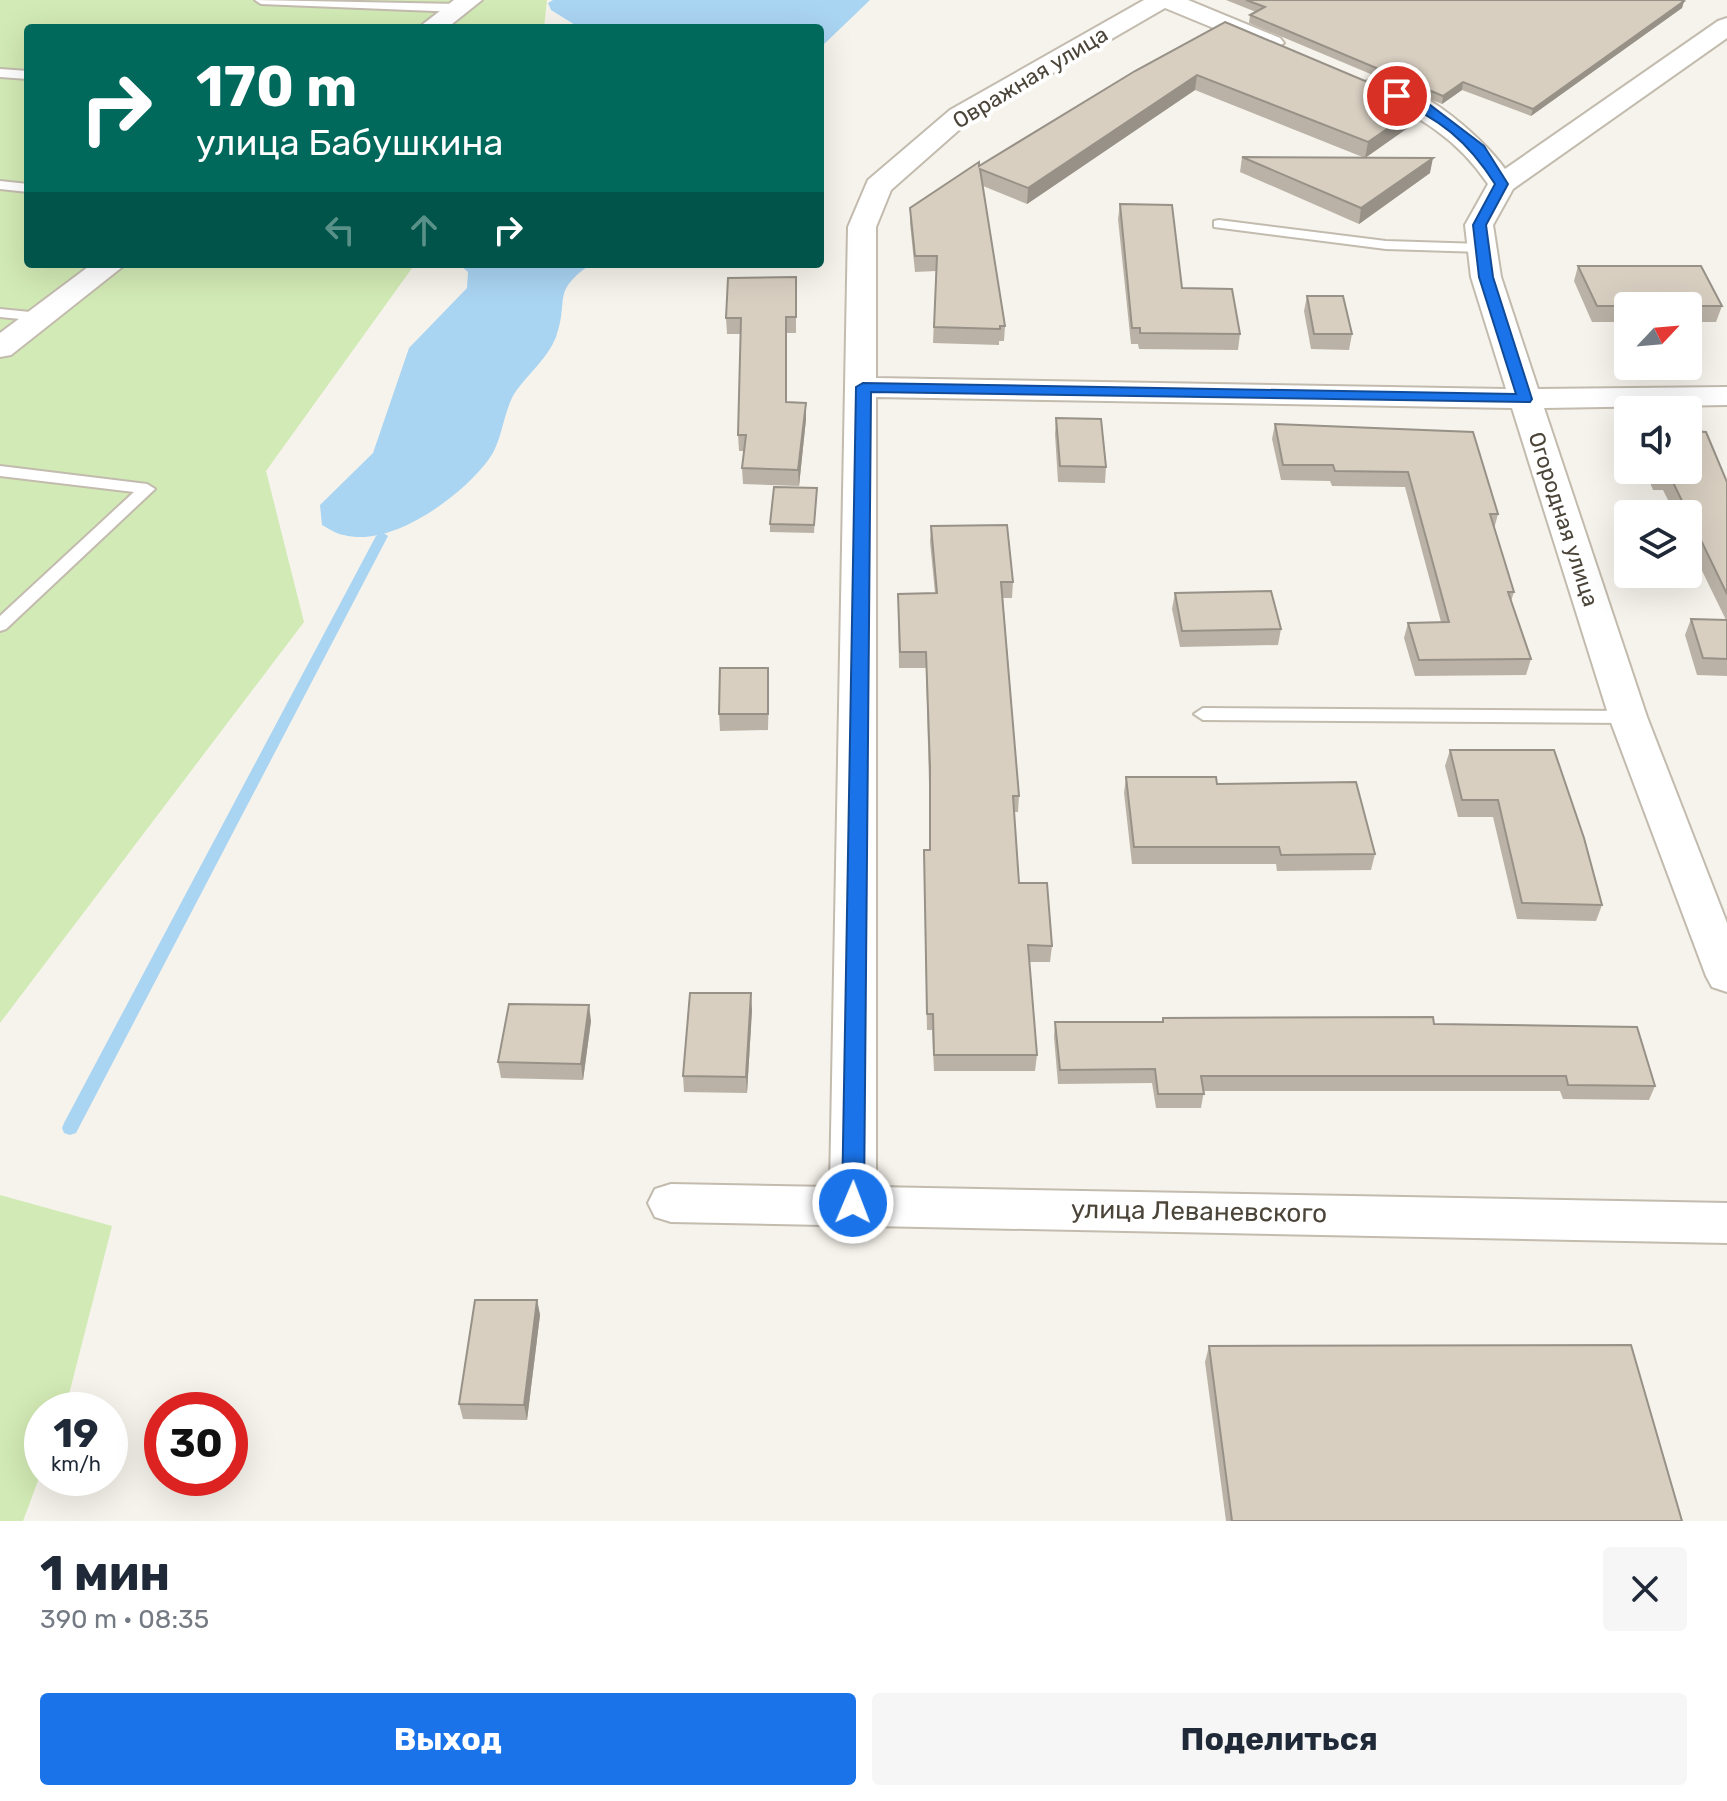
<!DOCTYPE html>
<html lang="ru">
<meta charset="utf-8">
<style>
:root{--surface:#fff;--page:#f6f6f7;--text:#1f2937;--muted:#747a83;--accent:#1a73e8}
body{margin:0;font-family:Rubik,sans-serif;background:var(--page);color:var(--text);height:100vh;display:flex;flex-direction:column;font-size:30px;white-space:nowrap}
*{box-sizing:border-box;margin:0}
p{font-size:26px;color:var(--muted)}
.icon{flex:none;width:44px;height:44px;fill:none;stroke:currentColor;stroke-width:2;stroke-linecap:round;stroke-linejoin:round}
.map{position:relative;height:1521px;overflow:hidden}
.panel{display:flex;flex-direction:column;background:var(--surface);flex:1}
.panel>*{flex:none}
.top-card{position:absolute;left:24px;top:24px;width:800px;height:244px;border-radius:8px;box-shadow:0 8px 32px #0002;background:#00695c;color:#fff;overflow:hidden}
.needle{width:52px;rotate:64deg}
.buttons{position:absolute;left:1614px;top:292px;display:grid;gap:16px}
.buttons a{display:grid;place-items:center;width:88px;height:88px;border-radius:8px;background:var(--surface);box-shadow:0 8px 32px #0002;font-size:40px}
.speed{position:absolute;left:24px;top:1392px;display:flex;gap:16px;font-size:40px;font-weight:700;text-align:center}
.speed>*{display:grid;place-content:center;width:104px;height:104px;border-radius:50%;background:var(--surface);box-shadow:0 8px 32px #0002;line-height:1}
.speed small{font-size:20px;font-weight:400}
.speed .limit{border:12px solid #d22;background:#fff;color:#111}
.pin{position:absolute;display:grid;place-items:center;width:68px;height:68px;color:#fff;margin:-34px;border:4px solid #fff;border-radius:50%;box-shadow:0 2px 8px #0007}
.me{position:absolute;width:88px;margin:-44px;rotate:1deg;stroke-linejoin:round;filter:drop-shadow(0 0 6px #0008)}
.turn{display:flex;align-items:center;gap:28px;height:168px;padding:0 40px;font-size:36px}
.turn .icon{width:104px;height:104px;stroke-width:2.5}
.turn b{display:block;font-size:56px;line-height:68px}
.lanes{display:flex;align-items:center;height:76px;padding:0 40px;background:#0003;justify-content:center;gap:40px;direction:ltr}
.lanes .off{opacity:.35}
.round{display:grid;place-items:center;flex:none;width:84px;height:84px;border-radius:8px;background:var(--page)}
.head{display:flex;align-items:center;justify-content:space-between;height:136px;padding:0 40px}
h1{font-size:48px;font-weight:700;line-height:60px}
.action{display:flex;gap:16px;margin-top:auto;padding:16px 40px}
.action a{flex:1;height:92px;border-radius:8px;background:var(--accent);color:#fff;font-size:32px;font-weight:700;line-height:92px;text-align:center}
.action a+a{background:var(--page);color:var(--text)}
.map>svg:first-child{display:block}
</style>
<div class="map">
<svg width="1727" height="1521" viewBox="0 0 1727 1521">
<rect width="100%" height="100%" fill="#f6f3ec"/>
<g fill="#d2eab5">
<path d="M0 0H547L544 28H28V264H415L266 471 304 622 0 1023Z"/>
<path d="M0 1195 112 1226 65 1410H42V1470L23 1521H0Z"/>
</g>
<g fill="#a9d4f2">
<path d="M553 0H870L820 48V28H580L551 10 548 3Z"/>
<path d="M459 264H591C550 293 570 298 556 337 547 359 529 373 516 391 503 410 503 440 489 459 462 496 392 548 344 535 336 534 328 528 322 525L320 505 373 453 409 348 467 288 468 272Z"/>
</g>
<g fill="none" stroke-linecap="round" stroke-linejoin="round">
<path fill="#a9d4f2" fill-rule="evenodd" d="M382 532 388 536 76 1133 70 1135 64 1133 62 1128 64 1123 376 536Z"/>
<defs>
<g id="lane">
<path d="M255 0 459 4 465 8 459 12 261 4Z"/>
<path d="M0 69 28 71V79L0 77Z"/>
<path d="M0 181 28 184V192L0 189Z"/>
<path d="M1219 220 1386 241 1482 244 1489 248 1482 252 1386 249 1214 227V221Z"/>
<path d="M0 309 40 313 47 317 40 321 0 317Z"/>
<path d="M0 466 147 484 155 489 6 629 0 631V616L134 492 0 476Z"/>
<path d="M1203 708 1628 711 1637 717 1628 723 1203 720 1194 714Z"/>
</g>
<g id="street">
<path d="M454 0H482L447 28H418Z"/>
<path d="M1144 0H1188L1280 38 1284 43 1271 51 1262 48 1165 8 968 122 891 190 876 227V378L1506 389 1471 277 1465 225 1488 184C1457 138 1417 114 1367 93L1363 87 1367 81C1407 71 1483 137 1505 169L1718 21 1727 18V38L1513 189 1493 225 1501 277 1538 389 1727 387V405L1544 408 1647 717 1727 923V992L1712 987 1706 976 1609 717 1512 408 876 397V1187L1727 1203V1243L671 1222 655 1217 648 1203 655 1189 671 1184 830 1187 848 227 868 180 950 110Z"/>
<path d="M92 264H126L11 355 0 357V333Z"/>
</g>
</defs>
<use href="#lane" stroke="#c2bbae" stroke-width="4"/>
<use href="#street" stroke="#c2bbae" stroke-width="4"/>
<use href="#lane" fill="#fff" fill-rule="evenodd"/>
<use href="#street" fill="#fff" fill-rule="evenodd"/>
</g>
<g fill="#bab2a6">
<path d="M1226 0H1681L1684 1 1682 8 1531 116 1462 90 1442 104 1249 23 1250 15 1256 12Z"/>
<path d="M1225 22 1419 120 1365 158 1195 90 1027 204 983 186 1005 326 1004 341H999V345L933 343 936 271 915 272 910 223V208L979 166Z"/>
<path d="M1242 157 1430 173 1359 224 1240 172Z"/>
<path d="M1120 204 1182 288 1240 334 1238 350 1139 349 1138 344H1131L1118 219Z"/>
<path d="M1578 266 1722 306 1716 322H1688V306H1628V322H1592L1574 281Z"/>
<path d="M796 277V333H787V402L806 419 799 486 743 484 742 468 744 451H739L738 435 741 334H727L726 318Z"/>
<path d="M1307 296 1352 334 1349 350 1311 349 1304 311Z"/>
<path d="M1056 418 1106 467 1105 483 1058 482 1055 434Z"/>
<path d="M1275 424 1473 432 1498 514 1494 529 1514 592 1511 601 1531 659 1526 675 1415 676 1404 638 1408 623 1441 622 1405 487 1332 486 1330 481 1281 480 1272 439Z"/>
<path d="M1645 470H1688L1727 482V676L1697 675 1685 635 1691 619 1726 620 1688 542V514H1675L1663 490H1653Z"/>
<path d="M817 488 814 533 770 532V524Z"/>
<path d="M931 526 1013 582 1012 598H1003L1019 796 1018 812H1014L1019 883 1052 946 1050 962H1029L1037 1055 1035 1071H934L932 1030H927L924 866V850H929V784L926 668H899L898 610 935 593 930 542Z"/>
<path d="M1175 593 1281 629 1278 645 1180 647 1172 609Z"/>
<path d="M769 684 768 730 720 731 719 714Z"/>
<path d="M1450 750 1602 905 1596 921 1517 919 1493 817H1458L1445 766Z"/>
<path d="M1126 777 1217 784 1375 854 1371 870 1277 871 1276 864H1132L1124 793Z"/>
<path d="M752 1010 747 1093 684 1092 683 1076Z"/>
<path d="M1163 1018 1434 1024 1655 1086 1649 1100 1563 1099 1560 1091H1204L1201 1108H1156L1152 1083 1058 1084 1054 1037 1055 1022H1162Z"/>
<path d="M591 1021 583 1080 501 1078 498 1062Z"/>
<path d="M537 1300 540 1315 527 1420 463 1419 459 1404Z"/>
<path d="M1209 1346 1682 1521H1226L1205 1362Z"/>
</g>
<g fill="#979187">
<path d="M1684 1 1682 8 1531 116 1533 109Z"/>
<path d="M1197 75 1195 90 1027 204 1028 188Z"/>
<path d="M1463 82 1462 90 1442 104 1443 96Z"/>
<path d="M1422 105 1419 120 1365 158 1368 142Z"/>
<path d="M1433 158 1430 173 1359 224 1361 208Z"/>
<path d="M806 403V419L799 486 798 470Z"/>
<path d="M751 993 752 1010 747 1093 746 1077Z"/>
<path d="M589 1005 591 1021 583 1080 581 1064Z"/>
<path d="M537 1300 540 1315 527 1420 524 1405Z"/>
</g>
<g fill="#d8cfc1" stroke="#979187" stroke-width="2">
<path d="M1246 0H1681L1684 1 1533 109 1463 82 1443 96 1250 15 1265 7Z"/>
<path d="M1225 22 1422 105 1368 142 1197 75 1028 188 980 169 1005 326H1000V329L934 327 937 256H915L910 208 979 162V166L1135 71Z"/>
<path d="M1242 157 1433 158 1361 208Z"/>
<path d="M1120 204 1172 205 1182 288 1232 289 1240 334 1140 333V328H1132Z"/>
<path d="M1578 266H1701L1722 306H1597Z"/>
<path d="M796 277V317H786V402L806 403 798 470 742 468 746 435H738L741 318H726L728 278Z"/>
<path d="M1307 296H1343L1352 334H1314Z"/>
<path d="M1056 418 1101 419 1106 467 1060 466Z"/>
<path d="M1275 424 1473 432 1498 514H1490L1514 592H1508L1531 659 1419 660 1408 623 1449 622 1408 472 1335 471 1333 465H1283Z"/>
<path d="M1688 431 1706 432 1727 482V594L1669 474H1658L1657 470H1688Z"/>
<path d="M774 487 817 488 814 525 770 524Z"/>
<path d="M1007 525 1013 582H1001L1019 796H1013L1019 883H1047L1052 946 1028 945 1037 1055H934L933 1014H927L924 850H930V767L926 652H900L898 594 937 593 931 526Z"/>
<path d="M1271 591 1281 629 1182 631 1175 593Z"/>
<path d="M1691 619 1727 620V659L1703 658Z"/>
<path d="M720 668H768V714H719Z"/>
<path d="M1450 750H1554L1584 838 1602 905 1522 903 1498 800H1462Z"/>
<path d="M1126 777H1216L1217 784 1356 782 1375 854 1281 855 1279 847H1134Z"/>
<path d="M690 993H751L746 1077 683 1076Z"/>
<path d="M509 1004 589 1005 581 1064 498 1062Z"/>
<path d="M1433 1017 1434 1024 1637 1027 1655 1086 1568 1085 1566 1076H1201L1204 1094H1158L1155 1069 1060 1070 1055 1022H1163V1018Z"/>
<path d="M475 1300H537L524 1405 459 1404Z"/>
<path d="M1631 1345 1682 1521H1232L1209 1346Z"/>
</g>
<path fill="#1a73e8" stroke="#114b97" stroke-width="2" d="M1397 92 1430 105 1484 146 1508 184 1486 225 1493 277 1532 399 1530 402 871 392 864 1203 861 1210H846L842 1203 856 387 863 383 1516 394 1479 277 1473 225 1495 184C1468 141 1439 118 1392 98L1390 96Z"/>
<g text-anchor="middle" stroke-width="8" stroke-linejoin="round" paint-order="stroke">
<g font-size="22" fill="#4b4439" stroke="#fff">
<text transform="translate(1030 77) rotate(-31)" y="8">Овражная улица</text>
<text transform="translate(1564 519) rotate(72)" y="8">Огородная улица</text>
</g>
<g font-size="26" fill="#4b4439" stroke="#fff">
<text transform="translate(1199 1211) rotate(1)" y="9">улица Леваневского</text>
</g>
</g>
</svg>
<div class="buttons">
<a><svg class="needle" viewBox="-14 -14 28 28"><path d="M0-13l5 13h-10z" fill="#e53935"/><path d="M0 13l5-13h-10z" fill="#747a83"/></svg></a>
<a><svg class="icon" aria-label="sound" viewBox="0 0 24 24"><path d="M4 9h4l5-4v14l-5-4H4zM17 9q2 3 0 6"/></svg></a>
<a><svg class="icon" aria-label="layers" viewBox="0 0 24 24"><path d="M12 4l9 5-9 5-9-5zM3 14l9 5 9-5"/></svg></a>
</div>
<div class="speed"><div>19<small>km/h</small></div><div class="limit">30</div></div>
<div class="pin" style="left:1397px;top:96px;background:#d93025"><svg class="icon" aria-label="arrive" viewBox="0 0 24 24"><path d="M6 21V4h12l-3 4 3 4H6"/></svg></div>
<svg class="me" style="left:853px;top:1203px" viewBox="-20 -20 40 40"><circle r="17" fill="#1a73e8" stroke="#fff" stroke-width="3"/><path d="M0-11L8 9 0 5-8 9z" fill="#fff"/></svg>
<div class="top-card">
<div class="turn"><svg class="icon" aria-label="right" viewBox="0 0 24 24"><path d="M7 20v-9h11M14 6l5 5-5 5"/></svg><div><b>170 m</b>улица Бабушкина</div></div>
<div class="lanes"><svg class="icon off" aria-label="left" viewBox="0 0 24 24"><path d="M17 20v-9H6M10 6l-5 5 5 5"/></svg><svg class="icon off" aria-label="ahead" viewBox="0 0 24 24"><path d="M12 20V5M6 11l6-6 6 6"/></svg><svg class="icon" aria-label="right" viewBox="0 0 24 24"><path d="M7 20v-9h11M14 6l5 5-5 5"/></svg></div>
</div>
</div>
<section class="panel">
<div class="head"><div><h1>1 мин</h1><p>390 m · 08:35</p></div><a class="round"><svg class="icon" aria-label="close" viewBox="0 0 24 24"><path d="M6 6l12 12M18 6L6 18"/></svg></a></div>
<div class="action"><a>Выход</a><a>Поделиться</a></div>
</section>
